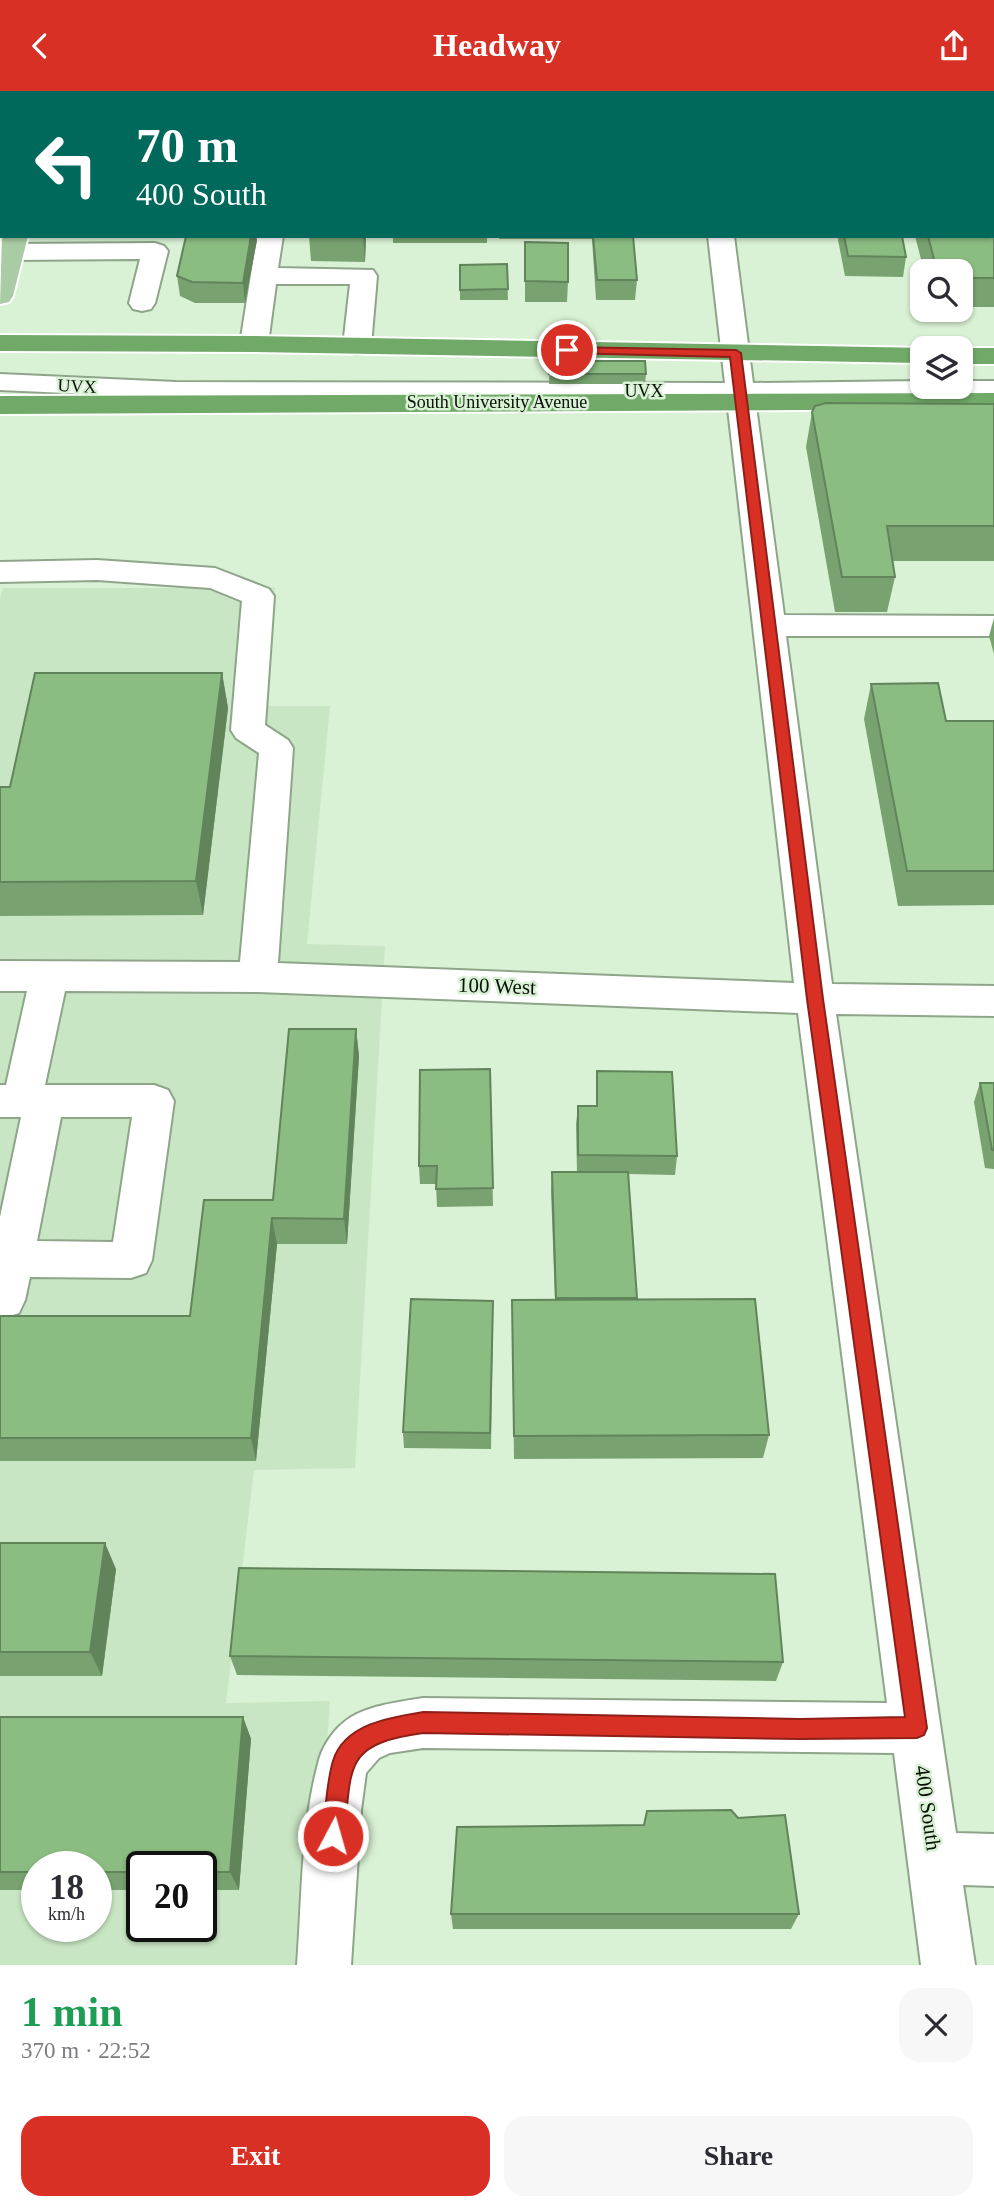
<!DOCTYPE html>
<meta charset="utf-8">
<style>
:root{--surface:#fff;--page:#f7f7f7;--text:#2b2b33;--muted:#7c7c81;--accent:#d93025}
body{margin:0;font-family:Georgia,serif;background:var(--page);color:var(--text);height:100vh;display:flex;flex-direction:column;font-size:26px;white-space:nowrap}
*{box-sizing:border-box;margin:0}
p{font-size:23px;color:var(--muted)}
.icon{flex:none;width:38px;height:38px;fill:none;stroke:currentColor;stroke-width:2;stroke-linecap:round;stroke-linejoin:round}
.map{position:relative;height:1874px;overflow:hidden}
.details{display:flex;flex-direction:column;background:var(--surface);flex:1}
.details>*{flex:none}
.banner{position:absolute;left:0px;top:0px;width:994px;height:147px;box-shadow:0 2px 5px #0004;background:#00695c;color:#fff;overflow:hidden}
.buttons{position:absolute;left:910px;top:168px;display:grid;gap:14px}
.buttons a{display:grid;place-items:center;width:63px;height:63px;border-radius:14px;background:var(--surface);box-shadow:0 2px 5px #0004;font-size:35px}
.speed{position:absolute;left:21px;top:1760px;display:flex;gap:14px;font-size:35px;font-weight:700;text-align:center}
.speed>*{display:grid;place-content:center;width:91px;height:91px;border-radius:50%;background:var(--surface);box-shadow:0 2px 5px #0004;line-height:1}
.speed small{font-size:18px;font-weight:400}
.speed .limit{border:4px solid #111;border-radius:10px;background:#fff;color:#111}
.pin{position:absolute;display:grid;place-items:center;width:60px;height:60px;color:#fff;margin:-30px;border:4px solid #fff;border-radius:50%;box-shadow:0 2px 7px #0007}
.me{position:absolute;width:77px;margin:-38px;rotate:6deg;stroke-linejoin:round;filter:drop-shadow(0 0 5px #0008)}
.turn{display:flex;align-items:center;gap:24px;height:147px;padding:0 21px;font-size:32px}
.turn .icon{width:91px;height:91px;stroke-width:2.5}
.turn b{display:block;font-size:49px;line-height:60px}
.round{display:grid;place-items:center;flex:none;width:74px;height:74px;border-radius:21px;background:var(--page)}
.overview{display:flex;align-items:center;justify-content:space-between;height:119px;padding:0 21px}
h1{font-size:42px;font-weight:700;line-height:52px;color:#1e9e55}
.button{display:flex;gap:14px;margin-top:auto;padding:14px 21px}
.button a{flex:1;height:80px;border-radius:21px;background:var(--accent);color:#fff;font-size:28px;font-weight:700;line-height:80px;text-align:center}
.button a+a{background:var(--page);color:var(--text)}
header{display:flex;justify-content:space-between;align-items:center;height:91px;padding:0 21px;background:var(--accent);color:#fff;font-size:32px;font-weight:700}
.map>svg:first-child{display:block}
</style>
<header><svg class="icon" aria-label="back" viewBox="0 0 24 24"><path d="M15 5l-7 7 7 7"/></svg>Headway<svg class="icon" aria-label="share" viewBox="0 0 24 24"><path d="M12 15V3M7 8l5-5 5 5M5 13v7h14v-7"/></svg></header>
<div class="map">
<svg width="994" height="1874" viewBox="0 0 994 1874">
<rect width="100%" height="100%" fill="#d9f1d4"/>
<path fill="#c9e6c4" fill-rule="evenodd" d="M3 497H275L263 615H330L307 853 385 855 355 1377 254 1379 226 1612 330 1610 311 1874H0V508ZM37 1776H96V1836H37ZM142 1776H201V1836H142Z"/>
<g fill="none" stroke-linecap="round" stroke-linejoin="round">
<defs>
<g id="minor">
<rect x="689" y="0" width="24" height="2"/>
<rect x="992" y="80" width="2" height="14"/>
<rect x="0" y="86" width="2" height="14"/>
<path d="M257 145H283L278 177 373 179 377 185 371 255 367 261 357 263 347 261 343 255 350 193H276L268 253 264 259 254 261 244 259 240 253Z"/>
<path d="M708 145H734L753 292 922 290V296H961V290H994V306L755 308 784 524 994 525V545H786L832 893 994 895V925L836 923 956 1742 994 1743V1795L963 1794 975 1874H921L894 1662 423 1657 390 1662 379 1667 366 1682 361 1719 351 1874H297C302 1809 301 1735 318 1673 321 1658 331 1642 343 1632 362 1615 398 1611 423 1607L887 1612 798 922 258 901 65 900 45 994H154L168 999 174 1010 152 1169 146 1182 131 1187 30 1186 25 1209 19 1222 0 1228V1126L21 1026H0V994H6L27 900H0V870L240 871 259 662 236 647 231 639 242 510 210 497 97 489 0 491V471L97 469 215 477 269 498 274 505 265 634 288 649 293 657 278 872 794 892 727 309 176 307 0 299V283L176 291 725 292ZM61 1026H132L113 1151 37 1150Z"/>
<path d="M155 152 164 155 168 160 155 212 151 218 142 220 133 218 129 212 140 168 11 169 0 164 2 156 11 153Z"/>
</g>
<g id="major">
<rect x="40" y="0" width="24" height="2"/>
<path d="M2 145H28L13 205 9 211 0 213Z"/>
</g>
<g id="highway">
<path d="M0 244 254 245 928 257H922V272L254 261 0 260Z"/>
<path d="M959 257H994V273H961Z"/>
<path d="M994 302V318L0 323V305Z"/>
</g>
</defs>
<use href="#minor" stroke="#8ea58a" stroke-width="4"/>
<use href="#major" stroke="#fff" stroke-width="4"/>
<use href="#highway" stroke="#fff" stroke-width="4"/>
<use href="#minor" fill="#fff" fill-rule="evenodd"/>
<use href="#major" fill="#aacca4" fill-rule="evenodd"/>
<use href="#highway" fill="#71aa68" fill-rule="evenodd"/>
</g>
<g fill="#78a370">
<rect x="105" y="0" width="271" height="2"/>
<rect x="770" y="0" width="111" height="2"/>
<path d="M994 111V216H961V180H924L915 145H992Z"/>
<path d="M309 145H366L365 171 311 170Z"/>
<rect x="393" y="145" width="94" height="7"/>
<path d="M499 145H633L637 189 635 209H596L592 148H499Z"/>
<path d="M839 145H902L906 166 903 186 845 185 838 149Z"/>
<path d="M257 149 245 212H195L180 205 177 185Z"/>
<path d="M525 151 568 191 567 211H525Z"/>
<path d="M507 173 508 209H460V174Z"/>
<path d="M550 270 646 283 645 293H549Z"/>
<path d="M994 313V470H892L895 486 887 521H835L806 356 812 321Z"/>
<path d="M994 527V563L989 545Z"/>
<path d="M222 582 228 617 203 824 0 825V696H10Z"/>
<path d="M871 593 946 630H994V814L898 815 864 628Z"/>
<path d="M356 938 359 965 347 1153H277L256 1370H0V1225H190L273 1109Z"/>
<path d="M490 978 493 1115 437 1116 436 1093H420L419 1075Z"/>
<path d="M597 980 677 1065 675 1084 628 1083 636 1208 769 1344 763 1367 514 1368 512 1209H555L551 1100 552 1081H577L576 1033 578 1015H596Z"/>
<path d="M980 992H994V1078L985 1077 974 1011Z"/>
<path d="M493 1227 491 1358 404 1357 403 1341Z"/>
<path d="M0 1452 116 1478 102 1585H0Z"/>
<path d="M230 1565 783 1571 776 1590 237 1584Z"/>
<path d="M0 1626H243L251 1648 239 1799H201V1776H142V1799H96V1776H37V1799H0Z"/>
<path d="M647 1720 738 1727 799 1823 791 1838H453L451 1823 644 1734Z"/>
</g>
<g fill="#61845b">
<path d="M251 145H256L257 149 245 212 243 192Z"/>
<path d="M363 145H366L365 171Z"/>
<path d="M222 582 228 617 203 824 196 790Z"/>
<path d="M356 938 359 965 347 1153 344 1128Z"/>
<path d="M272 1127 277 1153 256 1370 251 1347Z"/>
<path d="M105 1452 116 1478 102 1585 90 1561Z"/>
<path d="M243 1626 251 1648 239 1799 230 1781Z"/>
</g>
<g fill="#8bbd82" stroke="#61845b" stroke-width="2">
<rect x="327" y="0" width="45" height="2"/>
<path d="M563 0H615L616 2H563Z"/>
<rect x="793" y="0" width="88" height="2"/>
<path d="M992 106 994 111V187H961V180H937L928 145H992Z"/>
<path d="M186 145H251L243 192 192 191 177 185Z"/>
<path d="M593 145H633L637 189H597Z"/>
<path d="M844 145H902L906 166 848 165Z"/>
<path d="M525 151 568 152V191L525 190Z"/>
<path d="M507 173 508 198 460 199V174Z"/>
<path d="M550 270H645L646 283H549Z"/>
<path d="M826 312 994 313V435H887L895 486H842L812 321 815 315Z"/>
<path d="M35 582H222L196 790 0 791V696H10Z"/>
<path d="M938 592 946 630H994V780H907L871 593Z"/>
<path d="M289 938H356L344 1128 272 1127 251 1347H0V1225H190L204 1109H273Z"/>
<path d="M490 978 493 1097 436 1098 437 1075H419L420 979Z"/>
<path d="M597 980 672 981 677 1065 578 1064V1015H597Z"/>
<path d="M980 992H994V1059H992Z"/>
<path d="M552 1081H628L637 1207H556Z"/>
<path d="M411 1208 493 1210 490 1342 403 1341Z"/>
<path d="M755 1208 769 1344 514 1345 512 1209Z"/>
<path d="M0 1452H105L90 1561H0Z"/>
<path d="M239 1477 775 1483 783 1571 230 1565Z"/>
<path d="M0 1626H243L230 1781H201V1776H142V1781H96V1776H37V1781H0Z"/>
<path d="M731 1719 738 1727 785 1724 799 1823H451L457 1736 644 1734 647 1720Z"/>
</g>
<path fill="#d93025" stroke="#8d1f18" stroke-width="2" d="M567 256 736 259 741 262 823 908 927 1637 924 1644 917 1647 800 1648 423 1642C343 1653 352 1675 344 1745L341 1752 333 1756 325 1752 322 1745C326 1721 326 1693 333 1670 344 1633 391 1626 423 1621L800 1628 905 1626 807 908 730 266 563 262V257Z"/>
<g text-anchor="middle" stroke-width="5" stroke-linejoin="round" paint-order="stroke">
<g font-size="18" fill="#091107" stroke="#d9f1d4">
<text transform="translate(77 295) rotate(3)" y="6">UVX</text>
<text x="644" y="306">UVX</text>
<text x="497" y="317">South University Avenue</text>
</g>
<g font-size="21" fill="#091107" stroke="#d9f1d4">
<text transform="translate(497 895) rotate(2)" y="7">100 West</text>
<text transform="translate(928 1717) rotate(82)" y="7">400 South</text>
</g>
</g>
</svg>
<div class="buttons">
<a><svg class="icon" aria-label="search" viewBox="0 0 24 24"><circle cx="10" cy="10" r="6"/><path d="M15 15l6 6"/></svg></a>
<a><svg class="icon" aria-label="layers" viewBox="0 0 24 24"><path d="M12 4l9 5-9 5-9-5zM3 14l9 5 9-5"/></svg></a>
</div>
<div class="speed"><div>18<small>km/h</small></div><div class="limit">20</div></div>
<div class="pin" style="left:567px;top:259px;background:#d93025"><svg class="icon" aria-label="arrive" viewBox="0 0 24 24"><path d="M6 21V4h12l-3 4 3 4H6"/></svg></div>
<svg class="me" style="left:333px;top:1745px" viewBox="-20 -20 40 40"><circle r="17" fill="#d93025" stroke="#fff" stroke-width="3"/><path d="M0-11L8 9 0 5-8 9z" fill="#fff"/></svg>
<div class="banner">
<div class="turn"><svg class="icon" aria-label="left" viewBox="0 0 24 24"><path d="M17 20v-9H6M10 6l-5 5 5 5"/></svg><div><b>70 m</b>400 South</div></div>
</div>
</div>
<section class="details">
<div class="overview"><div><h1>1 min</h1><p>370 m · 22:52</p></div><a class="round"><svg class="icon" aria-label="close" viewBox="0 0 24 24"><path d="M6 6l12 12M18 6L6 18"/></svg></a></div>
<div class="button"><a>Exit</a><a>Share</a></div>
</section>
